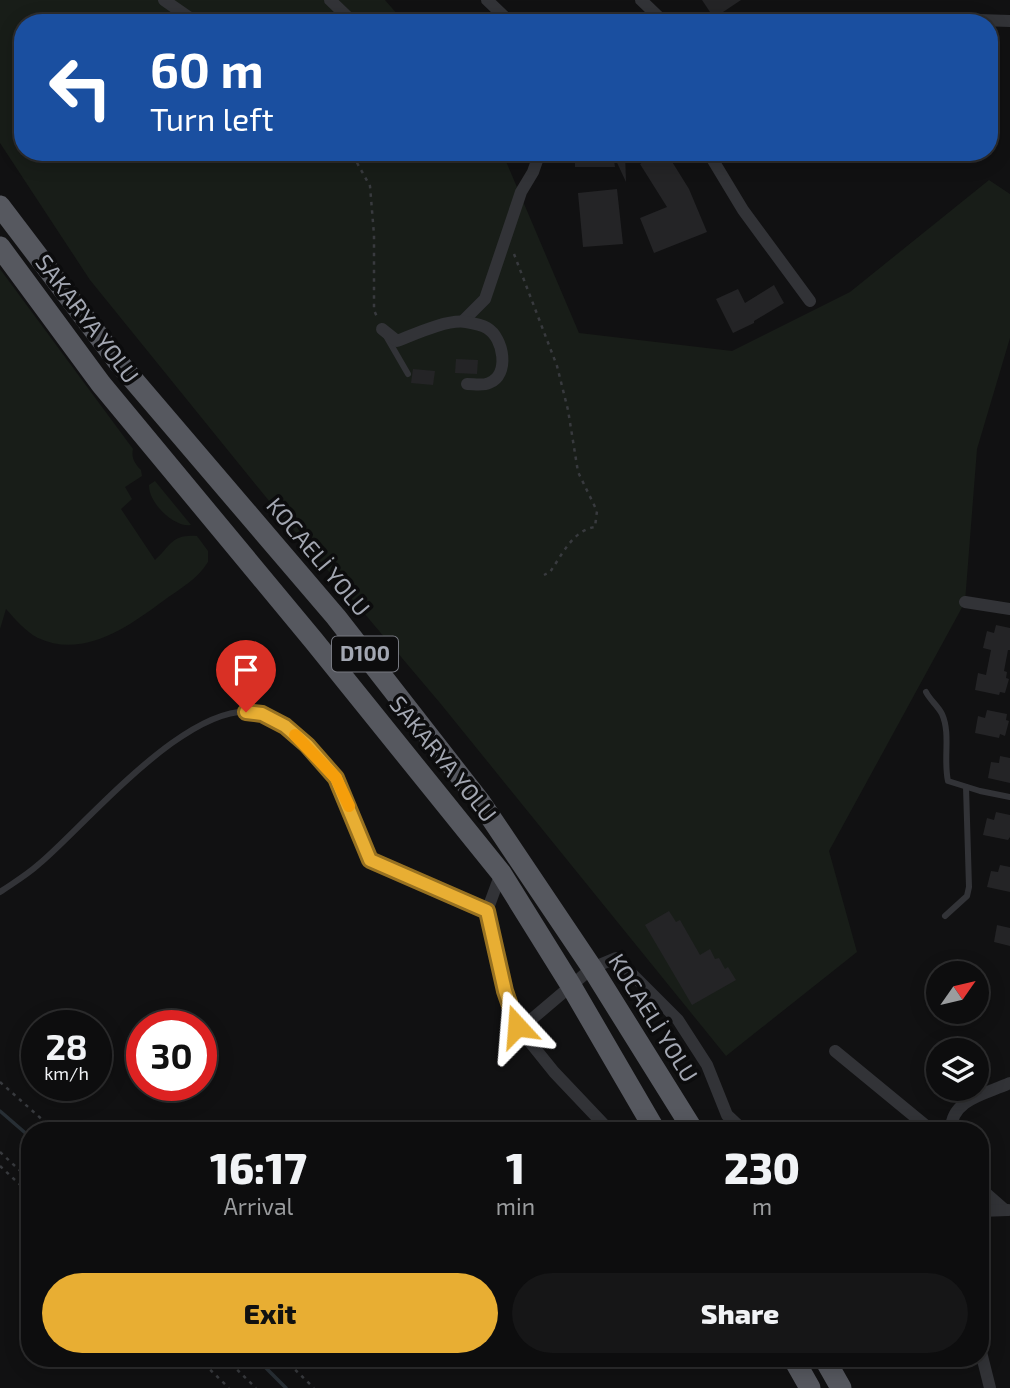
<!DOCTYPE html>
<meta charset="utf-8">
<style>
:root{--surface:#0d0d0e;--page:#161617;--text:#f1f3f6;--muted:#9a9c9e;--line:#2d2d2e;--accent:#e8ae33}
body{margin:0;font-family:"Exo 2",sans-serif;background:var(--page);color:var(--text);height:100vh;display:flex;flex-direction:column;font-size:26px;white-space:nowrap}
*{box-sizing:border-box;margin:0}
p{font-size:23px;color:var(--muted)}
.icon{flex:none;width:38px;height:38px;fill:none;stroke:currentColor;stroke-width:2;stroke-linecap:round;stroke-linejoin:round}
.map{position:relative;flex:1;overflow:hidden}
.details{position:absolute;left:21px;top:1122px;width:968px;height:245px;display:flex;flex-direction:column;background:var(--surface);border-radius:28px;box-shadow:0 4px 18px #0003,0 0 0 2px var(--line)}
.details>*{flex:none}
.hud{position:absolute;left:14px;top:14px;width:984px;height:147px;border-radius:28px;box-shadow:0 4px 18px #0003,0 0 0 2px var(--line);background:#1a4fa0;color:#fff;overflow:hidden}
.needle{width:46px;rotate:56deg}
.controls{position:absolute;left:926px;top:961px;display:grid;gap:14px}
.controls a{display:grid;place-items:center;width:63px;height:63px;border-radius:50%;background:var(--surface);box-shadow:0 4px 18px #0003,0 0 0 2px var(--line);font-size:35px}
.speed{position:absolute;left:21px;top:1010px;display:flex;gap:14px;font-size:35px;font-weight:700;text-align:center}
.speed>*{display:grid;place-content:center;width:91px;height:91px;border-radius:50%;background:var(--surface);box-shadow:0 4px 18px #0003,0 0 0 2px var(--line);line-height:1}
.speed small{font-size:18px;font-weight:400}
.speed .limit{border:10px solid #d22;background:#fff;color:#111}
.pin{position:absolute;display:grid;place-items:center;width:60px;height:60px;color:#fff;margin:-72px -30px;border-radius:50% 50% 50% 0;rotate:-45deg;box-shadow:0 0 7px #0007}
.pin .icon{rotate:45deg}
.me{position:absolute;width:77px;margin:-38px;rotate:341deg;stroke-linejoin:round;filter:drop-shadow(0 0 5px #0008)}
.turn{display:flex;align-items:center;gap:24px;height:147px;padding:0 21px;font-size:32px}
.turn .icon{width:91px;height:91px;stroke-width:2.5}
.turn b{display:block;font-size:49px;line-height:60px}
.eta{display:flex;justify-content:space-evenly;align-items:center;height:119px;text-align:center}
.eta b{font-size:42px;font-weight:800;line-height:49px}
.cta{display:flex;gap:14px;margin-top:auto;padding:14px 21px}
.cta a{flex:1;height:80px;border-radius:42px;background:var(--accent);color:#111;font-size:28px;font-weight:800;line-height:80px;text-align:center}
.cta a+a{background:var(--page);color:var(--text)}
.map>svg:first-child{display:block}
</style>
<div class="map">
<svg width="1010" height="1388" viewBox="0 0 1010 1388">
<rect width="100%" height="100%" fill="#111112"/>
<g fill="#181d18">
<path d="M0 0H385L405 23H23V152H502L579 333 732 351 850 292 989 180 1010 194V338L977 449 965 602 829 851 857 952 726 1056 440 703 265 496 90 280 0 143Z"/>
<path d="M0 269 133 449C131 458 135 464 141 470L142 476 125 487 132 499 121 509 155 560C171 546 171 534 197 536L208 551V562C198 579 178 590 163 601 128 627 83 659 38 638 26 632 15 619 6 609L0 629Z"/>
<path d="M155 481 191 525C174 528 148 502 149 485Z"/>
</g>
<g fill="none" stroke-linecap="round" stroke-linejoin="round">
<g stroke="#282f35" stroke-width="3.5">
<path d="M0 1111 30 1137"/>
<path d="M256 1358 286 1388"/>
</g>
</g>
<g fill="#242426">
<path d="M702 0H741L714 18Z"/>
<path d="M575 152H625L626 182 613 154 615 167H575Z"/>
<path d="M659 152H666L689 189 707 232 654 253 640 218 667 207 640 164Z"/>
<path d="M617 189 623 244 583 247 578 193Z"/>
<path d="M774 285 784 303 754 321V323L733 333 716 299 738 289 745 303Z"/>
<path d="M456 359 478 360 477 374 455 373Z"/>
<path d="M413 369 435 371 433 385 411 383Z"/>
<path d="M996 625 1010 628V650H1008L1004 671 1007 672 1006 678 1009 679 1005 693 1000 692 999 695 975 690 978 673 986 675 991 650 983 648 987 631 994 633Z"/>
<path d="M987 710 1007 714 1006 720 1009 721 1005 736 1000 734 999 738 975 733 978 716 985 718Z"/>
<path d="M1000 756 1010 758V783L988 778 991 762 999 763Z"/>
<path d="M996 812 1010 815V837L1008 840 983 835 987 818 994 820Z"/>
<path d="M1000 865 1010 867V892L987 887 991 871 998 872Z"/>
<path d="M669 911 676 922 680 920 700 955 710 949 715 959 719 958 725 969 728 967 736 980 692 1005 645 925Z"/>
<path d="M997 925 1010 928V946L994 942Z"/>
</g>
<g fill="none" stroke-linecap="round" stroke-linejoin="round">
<g stroke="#383a3e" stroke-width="2.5" stroke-dasharray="3.5 5" stroke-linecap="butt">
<path d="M344 152 356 161 370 186 374 235V310L377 317"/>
<path d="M514 254 557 366 568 410 578 472 597 511 595 527C573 530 562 555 550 572L544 575"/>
<path d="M0 1082 54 1130"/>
<path d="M0 1152 30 1180"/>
<path d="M0 1166 30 1194"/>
<path d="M198 1358 229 1388"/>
<path d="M225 1358 256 1388"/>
<path d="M283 1358 314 1388"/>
</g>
<g stroke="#323337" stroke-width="6">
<path d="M386 336 408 374"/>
<path d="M926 692C930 700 938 706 942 714 951 734 943 759 948 781L980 791 1010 797"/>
<path d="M0 892C13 883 27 875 39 864 86 825 195 691 263 714 291 723 318 754 334 777 350 798 359 836 370 861L487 911"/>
<path d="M945 916 967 896 969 887 966 787"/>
</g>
<g stroke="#323337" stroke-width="12">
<path d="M164 0 197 23"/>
<path d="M330 0 354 23"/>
<path d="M487 0 511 23"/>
<path d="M641 0 665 23"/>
<path d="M957 23 979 20 1010 21"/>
<path d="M708 152 743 210 810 301"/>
<path d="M463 321 485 299 521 192 533 172 540 152"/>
<path d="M382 329 397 341C415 334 447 319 466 322 472 323 482 325 487 328 504 338 510 375 489 383 483 386 474 384 467 384"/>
<path d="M965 602 1010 609"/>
<path d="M501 873 487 911 505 991 517 1026 554 1072 609 1130"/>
<path d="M519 1030 592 968 616 958 678 1020 707 1065 727 1115 743 1130"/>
<path d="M835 1051 931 1130"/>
<path d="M951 1130C951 1099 986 1094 1010 1083"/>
<path d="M980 1188 1005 1210"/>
<path d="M980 1211 1008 1210"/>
<path d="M980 1348 990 1388"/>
</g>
<g stroke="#56585f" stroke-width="21">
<path d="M0 206 119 363 336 617 481 803 592 968 693 1130"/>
<path d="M0 247 101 384 314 641 501 873 570 984 655 1130"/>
<path d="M793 1358 810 1388"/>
<path d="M824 1358 841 1388"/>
</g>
</g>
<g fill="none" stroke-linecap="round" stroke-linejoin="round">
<defs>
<path id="route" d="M246 712 262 714 285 726 307 745 336 778 370 860 487 911 505 991 517 1026"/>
</defs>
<use href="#route" stroke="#977121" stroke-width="18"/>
<use href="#route" stroke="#e8ae33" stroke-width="12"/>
<path stroke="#f59e0b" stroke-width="12" d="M295 735 336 778 349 806"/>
</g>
<g text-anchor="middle" stroke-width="7" stroke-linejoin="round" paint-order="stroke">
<rect fill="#0c0c0d" stroke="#767880" stroke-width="2" x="332" y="636.5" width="66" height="35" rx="5"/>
<g font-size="21" font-weight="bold" fill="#a3a7b2">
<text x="365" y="661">D100</text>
</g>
<g font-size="23" fill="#a3a7b2" stroke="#0c0c0d">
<text transform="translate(87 319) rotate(53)" y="8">SAKARYA YOLU</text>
<text transform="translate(318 557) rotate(50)" y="8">KOCAELİ YOLU</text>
<text transform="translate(443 759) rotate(51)" y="8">SAKARYA YOLU</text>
<text transform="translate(653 1018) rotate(58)" y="8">KOCAELİ YOLU</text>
</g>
</g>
</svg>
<div class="controls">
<a><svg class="needle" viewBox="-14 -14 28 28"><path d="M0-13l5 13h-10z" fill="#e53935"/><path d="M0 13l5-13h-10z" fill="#9a9c9e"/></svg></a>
<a><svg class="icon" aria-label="layers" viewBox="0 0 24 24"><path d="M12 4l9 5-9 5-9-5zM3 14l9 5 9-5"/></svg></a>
</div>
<div class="speed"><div>28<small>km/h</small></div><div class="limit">30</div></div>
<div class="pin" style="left:246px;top:712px;background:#d93025"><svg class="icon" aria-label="arrive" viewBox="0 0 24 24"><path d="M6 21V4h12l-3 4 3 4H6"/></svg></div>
<svg class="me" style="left:517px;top:1026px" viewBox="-20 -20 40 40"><path d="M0-17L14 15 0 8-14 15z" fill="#e8ae33" stroke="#fff" stroke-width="4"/></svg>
<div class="hud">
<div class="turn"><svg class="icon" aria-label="left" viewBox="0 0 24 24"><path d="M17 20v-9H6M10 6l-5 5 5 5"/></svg><div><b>60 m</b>Turn left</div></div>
</div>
<section class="details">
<div class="eta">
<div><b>16:17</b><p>Arrival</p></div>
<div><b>1</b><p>min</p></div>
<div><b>230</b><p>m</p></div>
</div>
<div class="cta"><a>Exit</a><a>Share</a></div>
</section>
</div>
